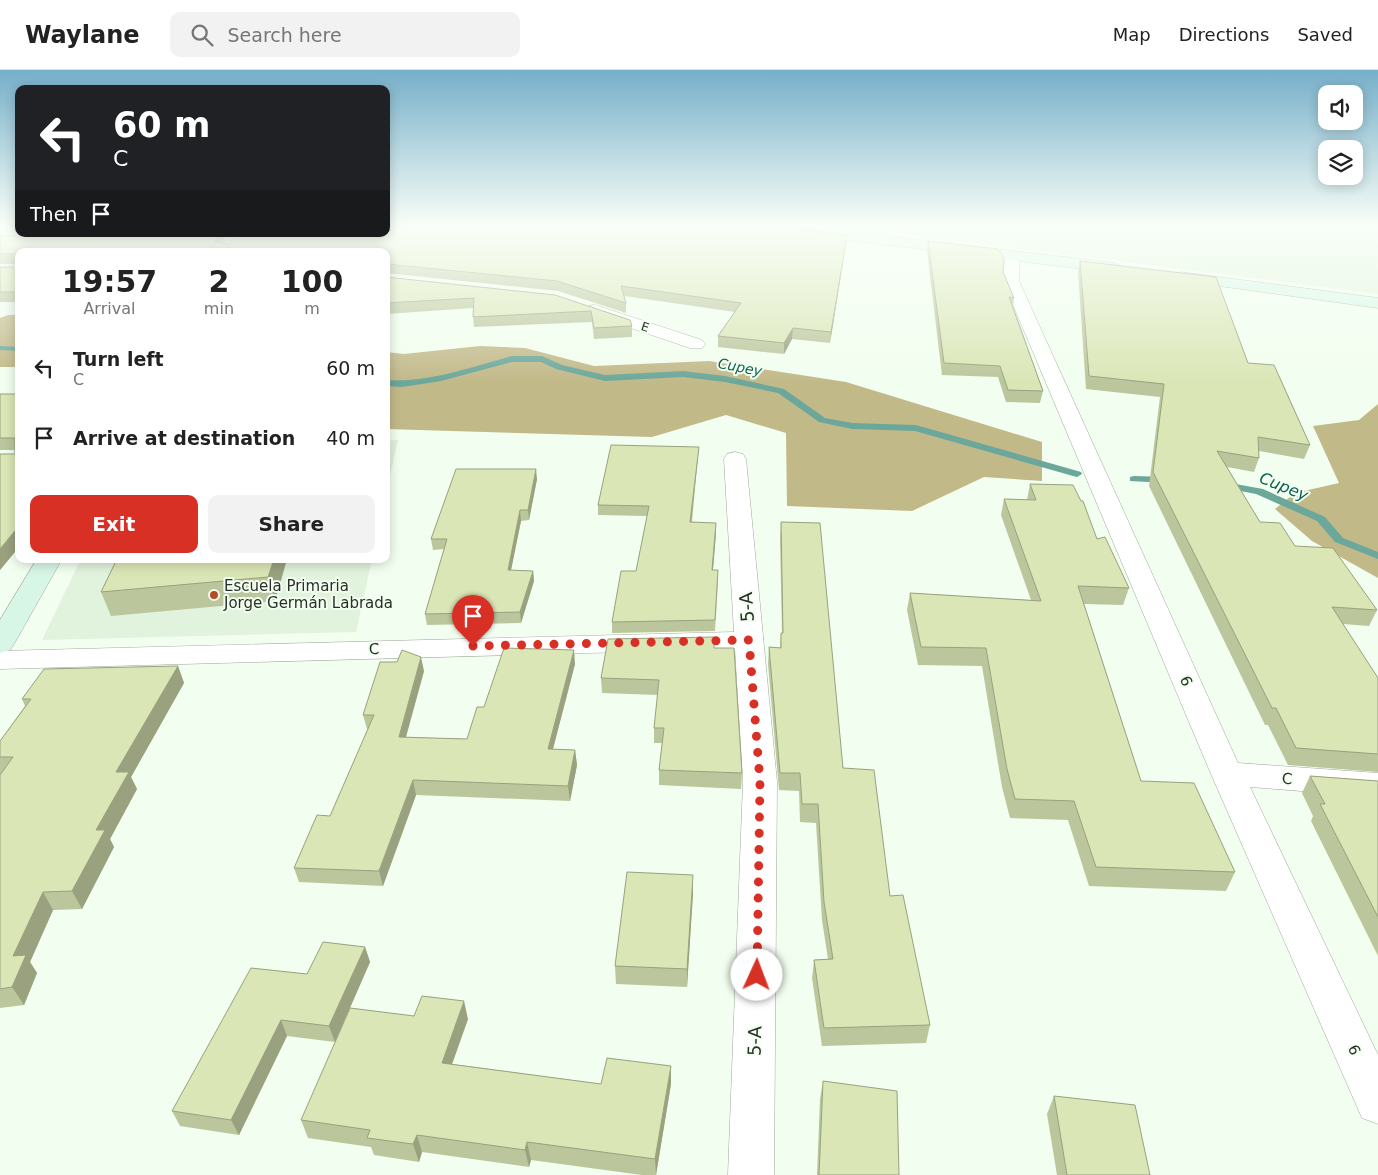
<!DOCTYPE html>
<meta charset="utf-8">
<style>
:root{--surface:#fff;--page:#f2f2f2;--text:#222;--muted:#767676;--line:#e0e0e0;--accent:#d93025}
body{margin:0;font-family:"DejaVu Sans",sans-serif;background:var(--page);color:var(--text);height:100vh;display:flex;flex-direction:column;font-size:19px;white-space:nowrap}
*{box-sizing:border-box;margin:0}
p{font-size:16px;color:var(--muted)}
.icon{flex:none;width:28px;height:28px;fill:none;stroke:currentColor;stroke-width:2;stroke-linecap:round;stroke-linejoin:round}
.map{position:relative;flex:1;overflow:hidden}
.sheet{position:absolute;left:15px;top:178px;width:375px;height:315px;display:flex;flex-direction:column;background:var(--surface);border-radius:10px;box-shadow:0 2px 12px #0003}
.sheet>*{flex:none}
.banner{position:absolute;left:15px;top:15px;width:375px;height:152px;border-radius:10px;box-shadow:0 2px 12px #0003;background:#202124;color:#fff;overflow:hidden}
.buttons{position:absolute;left:1318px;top:15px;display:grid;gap:10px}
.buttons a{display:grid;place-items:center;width:45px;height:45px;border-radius:10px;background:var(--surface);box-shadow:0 2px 12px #0003;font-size:25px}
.pin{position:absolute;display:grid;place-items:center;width:42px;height:42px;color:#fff;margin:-51px -21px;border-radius:50% 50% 50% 0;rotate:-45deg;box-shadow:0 0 5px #0007}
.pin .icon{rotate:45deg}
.me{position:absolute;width:55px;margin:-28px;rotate:2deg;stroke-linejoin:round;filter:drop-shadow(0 0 4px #0008)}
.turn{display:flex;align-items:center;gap:18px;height:105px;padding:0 15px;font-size:22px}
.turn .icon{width:65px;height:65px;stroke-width:2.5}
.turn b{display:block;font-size:35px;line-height:42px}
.then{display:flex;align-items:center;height:48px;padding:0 15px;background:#0003;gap:10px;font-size:19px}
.eta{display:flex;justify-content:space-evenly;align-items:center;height:85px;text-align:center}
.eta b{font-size:30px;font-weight:800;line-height:35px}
.button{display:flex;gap:10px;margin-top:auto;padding:10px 15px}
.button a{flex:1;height:58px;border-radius:10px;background:var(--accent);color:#fff;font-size:20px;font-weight:800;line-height:58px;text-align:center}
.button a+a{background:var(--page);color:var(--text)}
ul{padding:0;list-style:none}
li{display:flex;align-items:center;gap:15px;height:70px;padding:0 15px}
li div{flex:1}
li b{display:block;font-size:19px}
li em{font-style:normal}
header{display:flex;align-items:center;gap:30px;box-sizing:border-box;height:70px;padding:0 25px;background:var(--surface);border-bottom:1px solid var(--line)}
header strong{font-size:24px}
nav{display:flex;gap:28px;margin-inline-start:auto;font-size:18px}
.search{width:350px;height:45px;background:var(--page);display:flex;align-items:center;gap:12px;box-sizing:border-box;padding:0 18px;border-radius:10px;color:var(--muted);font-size:19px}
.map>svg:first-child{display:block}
</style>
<header>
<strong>Waylane</strong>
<div class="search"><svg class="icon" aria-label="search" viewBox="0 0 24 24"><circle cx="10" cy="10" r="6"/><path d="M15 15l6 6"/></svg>Search here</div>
<nav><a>Map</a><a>Directions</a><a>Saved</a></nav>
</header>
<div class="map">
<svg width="1378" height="1105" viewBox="0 0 1378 1105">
<rect width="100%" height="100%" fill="#f2feef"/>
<g fill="#e1f2dd">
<path d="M857 158H1378V224Z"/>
<path d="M398 370 386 424V371Z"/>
<path d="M81 489H372L356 562 42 570Z"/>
</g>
<g fill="#c2b989">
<path d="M8 245H19V297H0V248Z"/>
<path d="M480 276 525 278 594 296 709 291 846 312 1042 372V411L984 407 912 441 787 436 786 363 726 345 652 367 386 359V282L404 284Z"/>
<path d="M1378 334V508L1312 471 1275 439 1295 423 1339 413 1313 356 1359 350Z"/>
</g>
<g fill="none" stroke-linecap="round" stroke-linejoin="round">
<g fill="#6ba79a" fill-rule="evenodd">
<path d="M0 276 19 277V281L0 280Z"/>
<path d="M512 286H542L562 295 605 305 683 301 725 306 784 319 825 348 852 353 916 355 1081 402 1082 404 1077 407 1073 406 915 361 852 359 819 352 778 323 725 312 683 307 605 311 556 299 541 292H512L441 311 402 317 386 316V310C429 313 471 297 512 286Z"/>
<path d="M1134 406 1167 407 1172 410 1167 413 1130 411V407Z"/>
<path d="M1224 412 1263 419 1325 447 1343 468 1378 482V489L1335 472 1317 451 1256 424 1220 417V413Z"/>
</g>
<defs>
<g id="street">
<path d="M1012 181 1019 185V211L1238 693 1378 703V727L1250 717 1378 985V1054L1362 1048 1211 704 1003 211 1005 185Z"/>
<path d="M595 235 702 270 705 274 702 278H690L589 244 587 240 589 236Z"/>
<path d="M735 382 743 384 746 389 777 712 774 1105H728L743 712 735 579 0 599V581L734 562 724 389 727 384Z"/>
</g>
<g id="secondary">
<path d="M774 158H816L1116 193 1124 198 1116 203 781 162Z"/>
<path d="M228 164H242L232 181H218Z"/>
<path d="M1181 202 1378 228V238L1176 210 1173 207Z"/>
<path d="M37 489H62L14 574 10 580 0 583V550Z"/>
</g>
</defs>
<use href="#street" stroke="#9ea89b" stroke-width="1"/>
<use href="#secondary" stroke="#9ea89b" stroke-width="1"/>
<use href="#street" fill="#fff" fill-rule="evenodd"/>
<use href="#secondary" fill="#d8f6e6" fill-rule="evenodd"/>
</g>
<g fill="#bbc69c">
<path d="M226 164 221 173 230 174H846L830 273 792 269 784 284 718 277V266L735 242 624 226 626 233V243L558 221 386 203V181H19V232H0V197H17V194H0V166Z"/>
<path d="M928 171 998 181 1003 202 1014 228 1013 236 1043 321 1040 333 1006 332 998 307 942 305 927 181Z"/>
<path d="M1080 191 1248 293 1310 375 1304 389 1259 381V388L1254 402 1227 397 1260 452 1295 476 1377 540 1369 556 1343 554 1378 608V702L1288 695 1268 655H1265L1149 416 1160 327 1086 319 1078 202Z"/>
<path d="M386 207 555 225 632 256V267L594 269 592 252 474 257 473 247V238L386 244Z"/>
<path d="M0 324H19V477L0 500V384H15V380H0Z"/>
<path d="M699 377 698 386 692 452 716 463 713 500 718 510 715 561 612 563V552L636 501 647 446 598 445V435Z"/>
<path d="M537 409 529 450 521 451 511 500 533 501 534 511 521 553 427 555 425 544 444 479 433 480 431 469Z"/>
<path d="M1030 414 1097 469 1129 518 1123 535 1084 534 1141 711 1235 802 1226 821 1089 816 1068 750 1010 748 1002 717 982 596 918 595 907 540 910 523 1031 530 1001 445 1004 429 1027 430Z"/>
<path d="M781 452 843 698 890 826 930 955 926 973 822 976 812 908 814 890 828 889 822 850 816 753 800 752 799 721 779 720 768 594 769 577 780 578 781 563H782L780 468Z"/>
<path d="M117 489H287L275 531 111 546 101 522Z"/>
<path d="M714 578 742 703 741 719 659 715V700L662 673H654V658L658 625 602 623 601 608Z"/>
<path d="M575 594 553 679 575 680 577 695 570 731 416 725 383 816 299 812 294 798 330 746 368 659H367L363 645 424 601 406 667 467 669 484 637Z"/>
<path d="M178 596 184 613 131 707 137 719 110 769 114 777 82 839 53 840 30 892 37 903 24 935 0 938V705L1 704H0V671L25 636 22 629Z"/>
<path d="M1310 706 1378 711V886L1311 751 1313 746 1302 723Z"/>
<path d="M693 823 687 917 616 914 615 896Z"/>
<path d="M365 877 370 892 335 972 287 966 239 1065 180 1056 172 1041 307 904Z"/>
<path d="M414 946 468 949 452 994 601 1014 671 996V1014L656 1105H642L531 1090 529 1097 422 1082 419 1092 374 1085 371 1077 308 1068 301 1050Z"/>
<path d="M823 1011 899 1105H817L820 1029Z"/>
<path d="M1054 1026 1150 1105H1057L1047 1044Z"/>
</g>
<g fill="#99a17f">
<path d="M219 164H226L216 181 214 172Z"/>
<path d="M847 165 846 174 830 273 831 262Z"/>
<path d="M793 258 792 269 784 284V273Z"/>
<path d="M699 377 698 386 690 462V452Z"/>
<path d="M536 399 537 409 529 450 528 440Z"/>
<path d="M520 440 521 451 509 510 508 500Z"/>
<path d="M716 453V463L712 510V500Z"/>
<path d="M19 456V477L0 500V479Z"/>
<path d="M274 489H287L275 531 268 507Z"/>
<path d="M533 501 534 511 521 553 520 542Z"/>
<path d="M574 580 575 594 549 694 548 679Z"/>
<path d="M421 587 424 601 402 681 399 667Z"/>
<path d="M178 596 184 613 131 707 137 719 110 769 114 777 82 839 72 821 96 760 116 702Z"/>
<path d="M575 680 577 695 570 731 568 716Z"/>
<path d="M413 710 416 725 383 816 379 801Z"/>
<path d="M693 805V823L687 917V899Z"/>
<path d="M43 822 53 840 30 892 37 903 24 935 12 917 13 886Z"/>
<path d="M365 877 370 892 335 972 329 956Z"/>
<path d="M464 931 468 949 446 1011 442 993Z"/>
<path d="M281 950 287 966 239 1065 231 1050Z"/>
<path d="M671 996V1014L656 1105 655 1089Z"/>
<path d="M417 1065 422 1082 419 1092 413 1074Z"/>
<path d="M527 1072 531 1090 529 1097 525 1080Z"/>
</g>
<g fill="#dae6b5" stroke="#99a17f">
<path d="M386 158H789L847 165 831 262 793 258 784 273 718 266 741 233 621 216 626 233 557 211 386 194V181H19V222H0V197H17V184H0V166L142 164H219L214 172 230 174 235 164H386Z"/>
<path d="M928 171 998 179V181L1001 182 1004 189 1003 202 1014 228 1009 227 1043 321 1008 320 1000 296 944 293Z"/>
<path d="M1080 191 1216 207 1248 293 1274 295 1310 375 1258 367 1259 388 1217 381 1260 452 1280 453 1295 476 1333 478 1377 540 1332 537 1378 608V684L1296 678 1276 638H1272L1153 402 1164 314 1089 306Z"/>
<path d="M386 207 555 225 630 250 632 256 594 258 591 241 473 247 474 228 386 233Z"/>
<path d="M0 324H19V456L0 479V384H15V368H0Z"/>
<path d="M611 375 699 377 690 452 716 453 712 500H718L715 550 612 552 621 501H636L649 436 598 435Z"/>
<path d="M456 399H536L528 440H520L508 500 533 501 520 542 425 544 447 469H431Z"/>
<path d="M1030 414 1073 415 1081 431H1083L1097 469 1105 467 1129 518 1078 516 1141 711 1194 713 1235 802 1096 797 1074 731 1015 729 1007 699 986 578 921 577 910 523 1041 531 1004 429 1036 430Z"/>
<path d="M781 452 820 453 843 698 874 700 890 826 903 825 930 955 824 958 814 890 833 889 824 832 818 734H802L800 703H780L769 577 781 578V563H783Z"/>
<path d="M117 489H274L268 507 101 522Z"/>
<path d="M714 567V578H734L742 703 659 700 664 658H654L659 610 601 608 608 569Z"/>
<path d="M504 578 574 580 548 679 575 680 568 716 413 710 379 801 294 798 317 745 330 746 374 645H363L380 592H397L402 580 421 587 399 667 467 669 477 637H484Z"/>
<path d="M178 596 116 702H129L96 760H105L72 821 43 822 13 886 26 885 12 917 0 919V705L13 687H0V671L31 629H22L44 599Z"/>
<path d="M1310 706 1378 711V847L1320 734H1325Z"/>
<path d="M627 802 693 805 687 899 615 896Z"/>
<path d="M323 872 365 877 329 956 281 950 231 1050 172 1041 251 898 307 904Z"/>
<path d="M422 926 464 931 442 993 601 1014 607 988 671 996 655 1089 527 1072 525 1080 417 1065 413 1074 367 1068 370 1060 301 1050 350 938 414 946Z"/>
<path d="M823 1011 897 1021 899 1105H819Z"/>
<path d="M1054 1026 1135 1035 1150 1105H1067Z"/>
</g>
<linearGradient id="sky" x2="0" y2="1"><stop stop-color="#76afc9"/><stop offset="0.5" stop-color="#f9fff8"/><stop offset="1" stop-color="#f9fff8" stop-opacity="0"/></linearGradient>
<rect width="1378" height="313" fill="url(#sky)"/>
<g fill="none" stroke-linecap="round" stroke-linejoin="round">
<path stroke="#d93025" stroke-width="9" stroke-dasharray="0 16.2" d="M473 576 749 570 760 712 757 905"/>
</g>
<circle fill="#b54d29" stroke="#f2feef" stroke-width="2" cx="214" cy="525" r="5"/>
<g text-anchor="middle" stroke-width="4" stroke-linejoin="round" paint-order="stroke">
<g font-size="12" fill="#2a2e29" stroke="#f2feef">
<text transform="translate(645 257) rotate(18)" y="4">E</text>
</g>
<g font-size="14" font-style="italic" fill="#0e6054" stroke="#f2feef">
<text transform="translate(740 297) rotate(11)" y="5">Cupey</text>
</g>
<g font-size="15" fill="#2a2e29" stroke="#f2feef" text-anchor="start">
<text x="224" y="521">Escuela Primaria<tspan x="224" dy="17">Jorge Germán Labrada</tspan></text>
</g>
<g font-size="15" fill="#2a2e29" stroke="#f2feef">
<text transform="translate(374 579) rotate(-2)" y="5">C</text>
<text transform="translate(1186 611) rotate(66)" y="5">6</text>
<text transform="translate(1287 709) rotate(4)" y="5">C</text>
<text transform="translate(1354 980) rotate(65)" y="5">6</text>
</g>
<g font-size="16" font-style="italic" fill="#0e6054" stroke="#f2feef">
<text transform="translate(1284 416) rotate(22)" y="6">Cupey</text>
</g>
<g font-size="18" fill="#2a2e29" stroke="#f2feef">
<text transform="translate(747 537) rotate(-94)" y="6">5-A</text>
<text transform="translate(755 971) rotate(-88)" y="6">5-A</text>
</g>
</g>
</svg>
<div class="buttons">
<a><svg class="icon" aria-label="sound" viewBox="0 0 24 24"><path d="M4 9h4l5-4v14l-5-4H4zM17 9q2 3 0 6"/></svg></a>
<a><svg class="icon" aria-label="layers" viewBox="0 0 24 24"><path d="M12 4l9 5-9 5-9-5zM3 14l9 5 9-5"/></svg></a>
</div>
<div class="pin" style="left:473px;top:576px;background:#d93025"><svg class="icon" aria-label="arrive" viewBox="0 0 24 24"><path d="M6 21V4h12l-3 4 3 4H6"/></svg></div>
<svg class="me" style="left:757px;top:905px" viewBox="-20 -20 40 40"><circle r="19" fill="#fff"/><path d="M0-13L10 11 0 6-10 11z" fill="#d93025"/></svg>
<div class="banner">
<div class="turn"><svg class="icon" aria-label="left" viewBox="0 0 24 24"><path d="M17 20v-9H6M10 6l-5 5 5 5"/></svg><div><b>60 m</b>C</div></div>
<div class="then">Then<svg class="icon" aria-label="arrive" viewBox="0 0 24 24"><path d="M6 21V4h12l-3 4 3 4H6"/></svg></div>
</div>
<section class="sheet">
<div class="eta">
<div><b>19:57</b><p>Arrival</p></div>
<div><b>2</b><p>min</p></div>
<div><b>100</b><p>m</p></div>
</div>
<ul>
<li><svg class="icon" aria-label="left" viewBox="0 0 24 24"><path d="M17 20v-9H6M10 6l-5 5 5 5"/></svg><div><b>Turn left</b><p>C</p></div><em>60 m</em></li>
<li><svg class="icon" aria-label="arrive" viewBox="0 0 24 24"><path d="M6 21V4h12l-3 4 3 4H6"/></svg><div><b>Arrive at destination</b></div><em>40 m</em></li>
</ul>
<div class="button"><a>Exit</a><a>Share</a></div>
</section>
</div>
